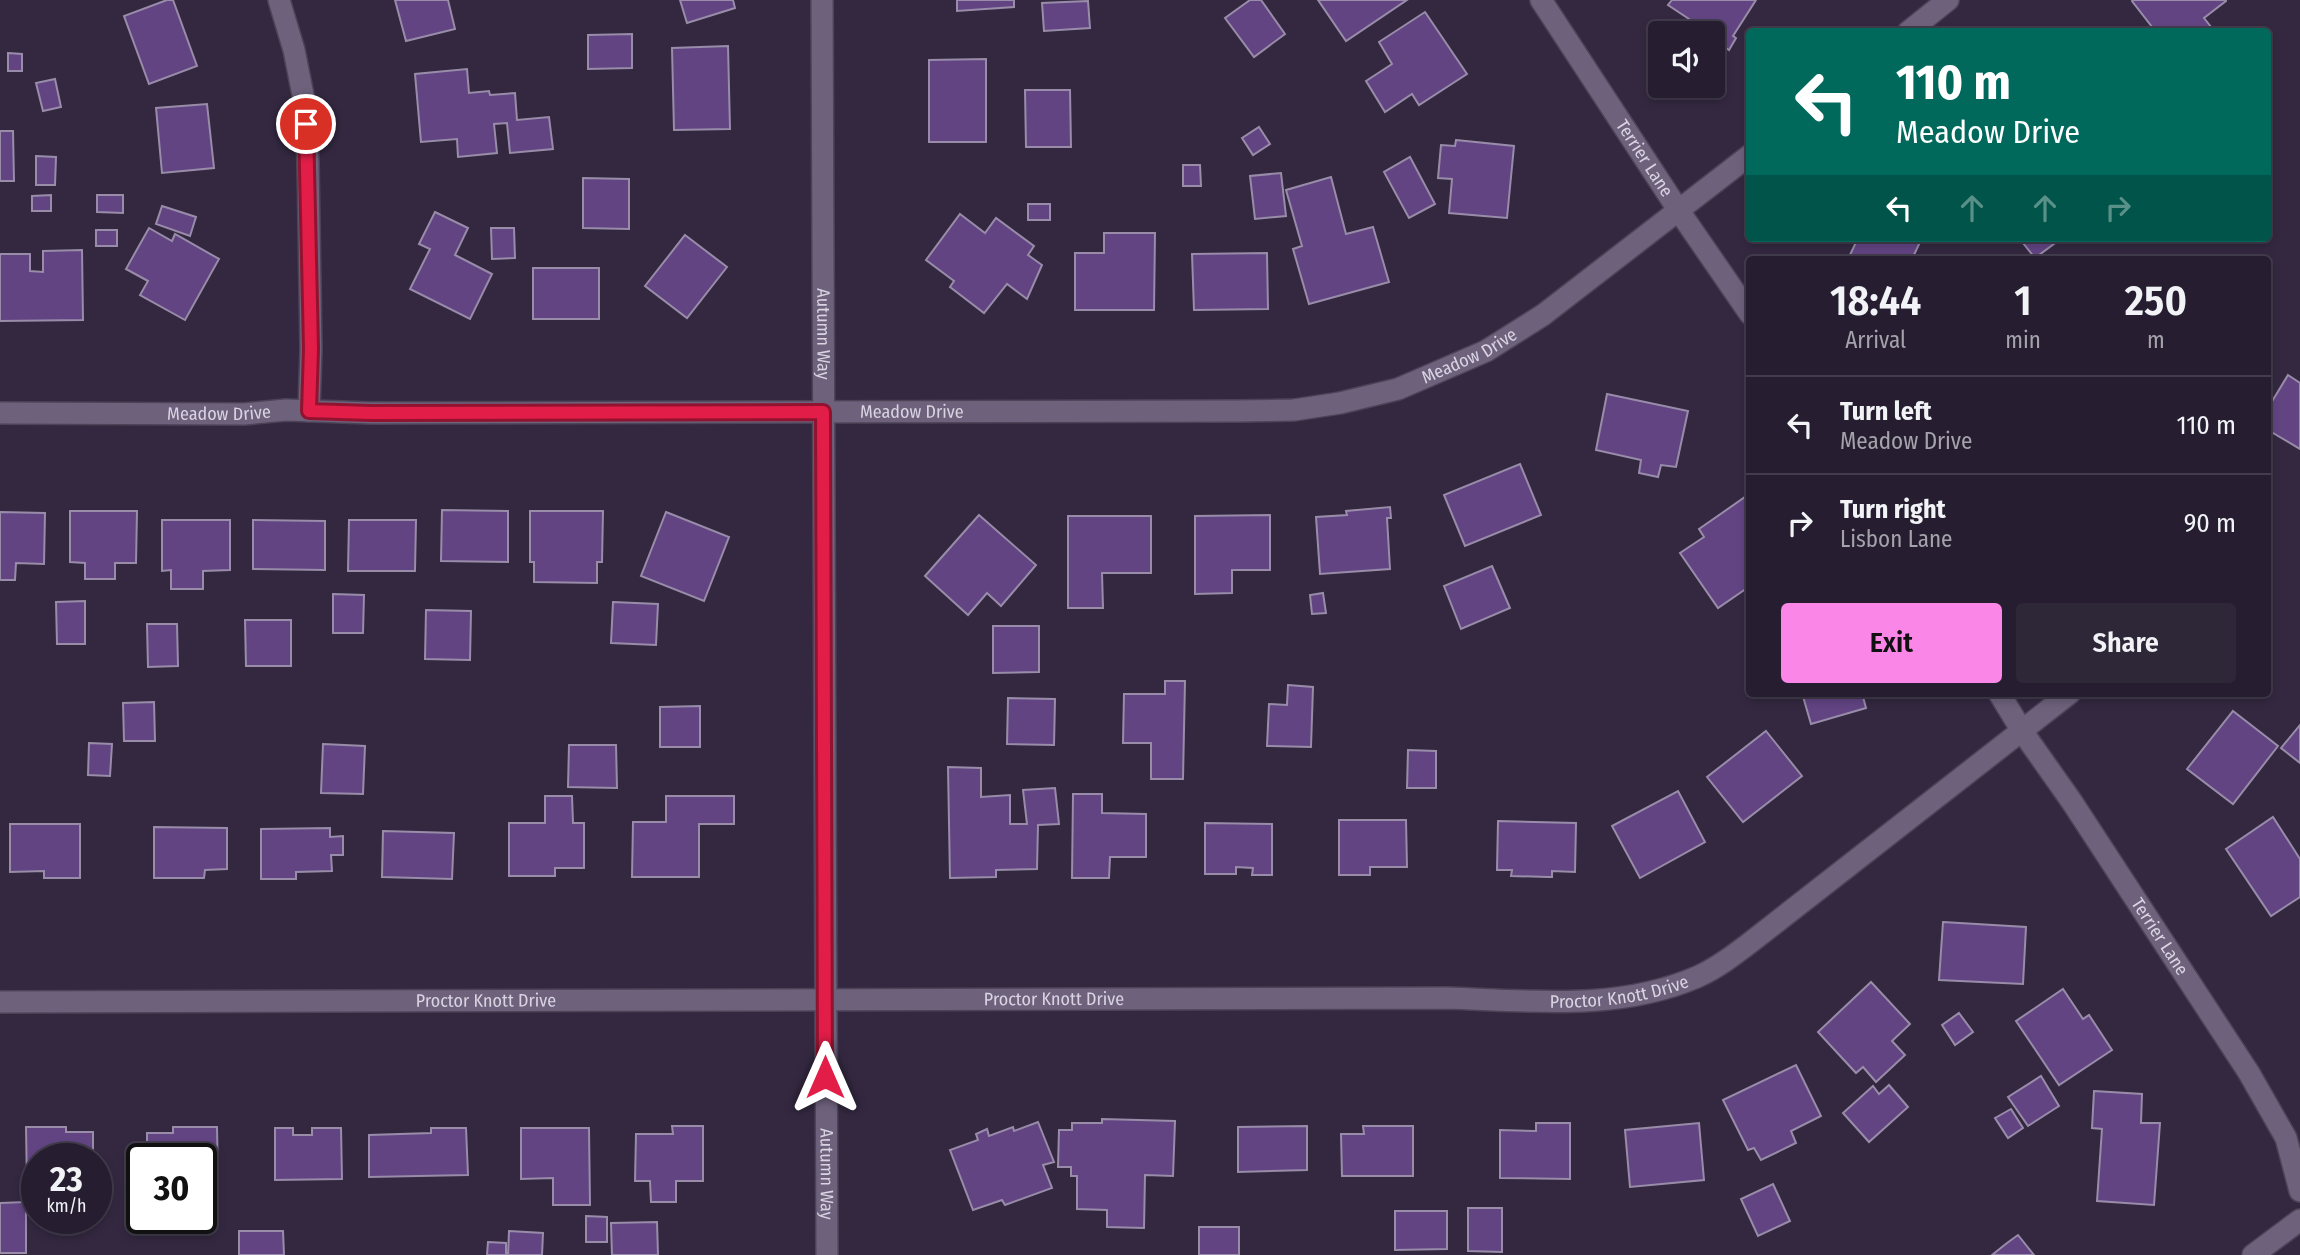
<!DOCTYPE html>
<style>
:root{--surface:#261e30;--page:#2e2738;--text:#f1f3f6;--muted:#a4a2ab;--line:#423c4c;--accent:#fa87e7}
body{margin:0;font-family:"Fira Sans Condensed",sans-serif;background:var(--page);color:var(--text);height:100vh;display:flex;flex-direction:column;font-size:26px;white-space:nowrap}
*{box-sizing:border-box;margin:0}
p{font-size:23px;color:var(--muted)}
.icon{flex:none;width:38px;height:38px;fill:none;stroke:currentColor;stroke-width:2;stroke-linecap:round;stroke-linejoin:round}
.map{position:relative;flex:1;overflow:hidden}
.side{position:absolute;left:1746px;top:256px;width:525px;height:441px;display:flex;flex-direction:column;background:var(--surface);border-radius:7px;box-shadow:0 4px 10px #0003,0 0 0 2px var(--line)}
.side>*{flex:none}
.guide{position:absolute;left:1746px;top:28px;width:525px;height:214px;border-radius:7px;box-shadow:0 4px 10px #0003,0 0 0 2px var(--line);background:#00695c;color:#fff;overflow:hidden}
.controls{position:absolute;left:1648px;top:21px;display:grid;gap:14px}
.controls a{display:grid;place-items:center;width:77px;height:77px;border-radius:7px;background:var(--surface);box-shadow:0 4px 10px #0003,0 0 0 2px var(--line);font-size:35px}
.speed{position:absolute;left:21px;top:1143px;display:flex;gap:14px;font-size:35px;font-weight:700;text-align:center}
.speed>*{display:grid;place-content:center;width:91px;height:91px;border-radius:50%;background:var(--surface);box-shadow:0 4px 10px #0003,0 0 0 2px var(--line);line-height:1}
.speed small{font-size:18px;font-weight:400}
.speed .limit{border:4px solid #111;border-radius:10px;background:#fff;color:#111}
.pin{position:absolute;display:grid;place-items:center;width:60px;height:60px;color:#fff;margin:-30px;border:4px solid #fff;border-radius:50%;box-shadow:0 2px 7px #0007}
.me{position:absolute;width:77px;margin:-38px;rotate:0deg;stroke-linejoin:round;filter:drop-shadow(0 0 5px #0008)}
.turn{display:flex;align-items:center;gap:24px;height:147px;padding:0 35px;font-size:32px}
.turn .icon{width:91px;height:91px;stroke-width:2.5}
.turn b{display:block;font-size:49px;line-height:60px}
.lanes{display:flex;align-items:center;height:66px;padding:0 35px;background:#0003;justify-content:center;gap:35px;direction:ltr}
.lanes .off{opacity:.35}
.eta{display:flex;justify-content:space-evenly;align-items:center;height:119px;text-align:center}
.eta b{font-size:42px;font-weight:600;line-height:49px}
.primary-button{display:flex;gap:14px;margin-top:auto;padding:14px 35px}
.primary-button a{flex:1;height:80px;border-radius:7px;background:var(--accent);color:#111;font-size:28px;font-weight:600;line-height:80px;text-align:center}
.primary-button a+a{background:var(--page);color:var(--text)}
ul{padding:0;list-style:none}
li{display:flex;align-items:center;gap:21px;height:98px;padding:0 35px;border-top:2px solid var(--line)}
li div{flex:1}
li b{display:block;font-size:26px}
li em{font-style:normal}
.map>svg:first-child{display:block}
</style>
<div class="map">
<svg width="2300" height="1255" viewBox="0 0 2300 1255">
<rect width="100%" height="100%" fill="#332840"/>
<g fill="#624483" stroke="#988ca9" stroke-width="2">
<path d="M167 0H173L197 66 149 84 124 16Z"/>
<path d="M395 0H448L455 29 406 41Z"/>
<path d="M680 0H733L735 8 687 23Z"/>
<path d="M957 0H1014V7L957 11Z"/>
<path d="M1250 0H1261L1285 34 1254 57 1225 18Z"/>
<path d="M1318 0H1407L1346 41Z"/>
<path d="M1672 0H1756L1733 36 1736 38 1729 50 1713 39V33H1704L1693 26 1695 23 1668 5Z"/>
<path d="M2133 0H2226V1L2204 18 2215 32H2156L2132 1Z"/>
<path d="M1088 1 1090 28 1044 31 1042 3Z"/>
<path d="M1425 12 1467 74 1419 105 1412 94 1385 112 1366 81 1392 64 1379 42Z"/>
<path d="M632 34V68L588 69V35Z"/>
<path d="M728 46 730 129 674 130 672 48Z"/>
<path d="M8 53 22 54V71H8Z"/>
<path d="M986 59V142H929V60Z"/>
<path d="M467 69 469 93 489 91 490 95 515 93 517 120 549 117 553 149 510 153 507 123 494 124 497 153 458 157 457 139 421 142 415 74Z"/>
<path d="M55 79 61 107 43 111 36 83Z"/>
<path d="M1025 90H1070L1071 147H1026Z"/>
<path d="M207 104 214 168 162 173 156 108Z"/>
<path d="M1259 127 1270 144 1253 155 1242 138Z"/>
<path d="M0 131H13L14 181H0Z"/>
<path d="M1456 140 1514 146 1507 218 1449 213 1452 179 1438 178 1441 145 1455 146Z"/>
<path d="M36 156 56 157 55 185H36Z"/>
<path d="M1410 157 1435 204 1409 218 1384 172Z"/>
<path d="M1183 165H1200L1201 186H1183Z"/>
<path d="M1281 173 1286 216 1255 219 1250 176Z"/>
<path d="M1331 177 1346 234 1373 227 1389 282 1309 304 1293 249 1302 246 1286 190Z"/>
<path d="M583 178 629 179V229L583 228Z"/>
<path d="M51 195V211H32V196Z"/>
<path d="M97 195H123V213L97 212Z"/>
<rect x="1028" y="204" width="22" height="16"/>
<path d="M162 206 196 217 190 236 156 224Z"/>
<path d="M435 212 468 228 455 255 492 274 470 319 410 289 430 249 419 244Z"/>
<path d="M960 214 985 233 996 218 1034 246 1028 255 1042 265 1027 299 1007 284 984 313 950 287 954 281 926 260Z"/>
<path d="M149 228 172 241 175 234 219 259 185 320 140 295 148 281 126 269Z"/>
<path d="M491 228H514L515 258 492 259Z"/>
<rect x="96" y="230" width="21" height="16"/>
<path d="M1104 233H1155L1154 310H1075V253H1104Z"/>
<path d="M685 235 727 267 687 318 645 286Z"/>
<path d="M1858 238H1922L1912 259H1854L1849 257Z"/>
<path d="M2019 238H2062L2035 258Z"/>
<path d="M82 250 83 320 0 321V254H30V271L43 272V251Z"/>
<path d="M1267 253 1268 309 1194 310 1192 254Z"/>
<rect x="533" y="268" width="66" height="51"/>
<path d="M2288 375 2300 383V449L2268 430V408Z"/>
<path d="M1607 394 1688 411 1676 467 1661 465 1658 477 1639 473 1641 460 1596 450Z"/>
<path d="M1520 464 1541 515 1465 546 1444 495Z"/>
<path d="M1745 497 1750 504V586L1718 608 1680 553 1704 537 1699 529Z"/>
<path d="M1390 507 1391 518H1387L1390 569 1320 574 1316 517 1347 515 1346 511Z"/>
<path d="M442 510 508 511V562L441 561Z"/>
<path d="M70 511H137L136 563H115V579H85V563L70 562Z"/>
<path d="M530 511H603L602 562H597V583L534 582V562H530Z"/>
<path d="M0 512 45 513 44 564 16 563 15 580H0Z"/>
<path d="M666 512 729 537 704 601 641 576Z"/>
<path d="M979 515 1036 565 1001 606 987 593 968 615 925 576Z"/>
<path d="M1270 515V570H1232V593L1195 594V516Z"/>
<path d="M1068 516H1151V573H1102L1103 608H1068Z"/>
<path d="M162 520H230V570L203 571V589H171V570L162 571Z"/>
<path d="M253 520 325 521V570L253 569Z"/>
<path d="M349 520H416L415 571H348Z"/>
<path d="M1492 566 1510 608 1461 629 1444 586Z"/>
<path d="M1323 593 1326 613 1312 614 1310 595Z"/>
<path d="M333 594 364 595 363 633H333Z"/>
<path d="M85 601V644H57L56 602Z"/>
<path d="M613 602 658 604 656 645 611 643Z"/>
<path d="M426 610 471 611 470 660 425 659Z"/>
<path d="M245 620H291V666H246Z"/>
<path d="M147 624H177L178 666 148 667Z"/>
<path d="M993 626H1039V672L993 673Z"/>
<path d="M1165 681H1185L1183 779H1151V743H1123L1124 694H1165Z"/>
<path d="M1288 685 1313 687 1311 747 1267 746 1269 704 1287 705Z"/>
<path d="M1802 693H1862L1866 708 1811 724Z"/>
<path d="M1008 698 1055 699 1054 745 1007 744Z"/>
<path d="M154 702 155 741H124L123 703Z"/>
<path d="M700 706V747H660V707Z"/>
<path d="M2233 711 2278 746 2233 804 2187 769Z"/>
<path d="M2300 725V763L2281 748Z"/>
<path d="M1766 731 1802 776 1743 822 1707 777Z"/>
<path d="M89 743 112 744 110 776 88 775Z"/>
<path d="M323 744 365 746 363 794 321 793Z"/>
<path d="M569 745H616L617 788 568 787Z"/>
<path d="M1408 750 1436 751V788H1407Z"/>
<path d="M948 767 981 768V797L1010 795V824H1027L1023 790 1055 788 1059 824 1038 825 1037 869 996 870V877L950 878Z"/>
<path d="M1678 791 1705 842 1640 878 1612 826Z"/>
<path d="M1073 794H1102V813L1146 814V857H1110L1109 878H1072Z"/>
<path d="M545 796H572L573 823H584V868H555V876H509V823H545Z"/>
<path d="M666 796H734V824H699V877H632L633 822H666Z"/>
<path d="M2273 817 2300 859V897L2271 916 2226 849Z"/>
<path d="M1339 820H1406L1407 867H1370V875H1339Z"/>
<path d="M1498 821 1576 823 1575 872 1552 871V877H1548L1511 876 1512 870H1497Z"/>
<path d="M1205 823 1272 824V875H1252L1253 868 1236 867V874H1205Z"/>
<path d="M10 824H80V878H44V871L10 872Z"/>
<path d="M154 827 227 828V869L205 870 204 878H154Z"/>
<path d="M330 828V837L343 836V855H331L332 871 296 872V879H261V829Z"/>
<path d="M383 831 454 833 452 879 382 877Z"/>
<path d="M1943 922 2026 927 2023 984 1939 980Z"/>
<path d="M1871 982 1910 1024 1892 1041 1905 1055 1876 1082 1863 1067 1856 1073 1818 1032Z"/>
<path d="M2063 989 2083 1019 2089 1015 2112 1050 2059 1085 2016 1021Z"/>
<path d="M1959 1013 1973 1032 1955 1045 1942 1025Z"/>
<path d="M1796 1065 1821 1116 1791 1131 1796 1143 1761 1160 1754 1148 1748 1150 1723 1100Z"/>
<path d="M2041 1076 2059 1106 2028 1126 2008 1097Z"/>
<path d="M1889 1085 1908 1107 1869 1142 1843 1113 1873 1086 1879 1094Z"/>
<path d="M2094 1091 2142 1094 2141 1123H2160L2154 1205 2097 1201 2102 1129 2092 1128Z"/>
<path d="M2011 1109 2023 1128 2008 1138 1995 1118Z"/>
<path d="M1102 1119 1175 1121 1173 1176 1145 1175 1144 1228 1107 1227V1210L1077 1209V1176H1071V1167H1058L1059 1130H1072V1123H1102Z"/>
<path d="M1038 1122 1054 1162 1043 1165 1052 1188 1005 1205 1002 1200 973 1210 950 1150 978 1140 976 1134 987 1129 989 1136 1013 1127 1014 1131Z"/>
<path d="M1536 1123H1570V1179L1500 1178V1130L1536 1131Z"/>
<path d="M1699 1123 1704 1180 1630 1187 1625 1130Z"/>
<path d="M672 1126H703V1181H676V1202H651L650 1181H635L636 1134H673Z"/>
<path d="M1307 1126V1170L1238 1172V1127Z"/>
<path d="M1363 1126H1413V1176H1342L1341 1134H1364Z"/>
<path d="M26 1127H66V1132H93V1158H37V1185L27 1186Z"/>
<path d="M173 1127H217L218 1177H201V1158H147V1133H173Z"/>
<path d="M275 1128H293V1135H312V1128H341L342 1179 275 1180Z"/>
<path d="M431 1128H466L468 1175 369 1177V1135L431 1133Z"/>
<path d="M521 1128H589L590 1205H553V1178L521 1179Z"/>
<path d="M1773 1184 1790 1221 1758 1236 1741 1199Z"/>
<path d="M26 1202V1253H0V1203Z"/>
<path d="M1468 1208H1502V1252L1468 1251Z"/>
<path d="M1395 1211H1447V1249L1395 1250Z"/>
<path d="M586 1216 607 1217V1242H586Z"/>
<path d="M657 1222 658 1255H612L611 1223Z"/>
<rect x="1199" y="1227" width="40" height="28"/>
<path d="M239 1231H283L284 1255H239Z"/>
<path d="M509 1231 543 1233 542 1255H508Z"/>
<path d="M2018 1235 2034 1255H1992L2007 1243Z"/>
<path d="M488 1242 506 1243V1255H487Z"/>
</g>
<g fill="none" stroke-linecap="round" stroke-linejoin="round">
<defs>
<g id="minor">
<path d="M279 0 294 50 305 105 308 161 311 349 309 411"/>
<path id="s1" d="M822 0 827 1255"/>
<path id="s2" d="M1541 0 1679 211 1750 314"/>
<path d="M1908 32 1948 0"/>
<path id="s3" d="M0 413 244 414 286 410 371 413 1237 411 1294 410 1340 403 1398 389 1486 351 1543 315 1750 155"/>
<path id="s4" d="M1999 693 2022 731 2072 802 2249 1073 2286 1138 2300 1191"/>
<path id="s5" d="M0 1002 1448 998C1532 1001 1618 1011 1697 977 1717 968 1734 955 1751 942L2070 693"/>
<path d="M2253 1255 2300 1220"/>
</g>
</defs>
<use href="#minor" stroke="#4c4357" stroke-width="24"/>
<use href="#minor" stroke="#6d617c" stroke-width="21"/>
</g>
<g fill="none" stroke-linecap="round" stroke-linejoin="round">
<defs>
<path id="route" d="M306 124 311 349 309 411 371 413 823 412 825 1077"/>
</defs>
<use href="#route" stroke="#92132f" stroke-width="18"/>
<use href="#route" stroke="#e11d48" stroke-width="12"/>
</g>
<g text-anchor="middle" stroke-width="7" stroke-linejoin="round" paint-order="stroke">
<g font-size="18" fill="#d9d3e2" stroke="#332840">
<text dy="6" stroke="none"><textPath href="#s2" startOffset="189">Terrier Lane</textPath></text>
<text dy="6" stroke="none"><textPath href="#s1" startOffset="334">Autumn Way</textPath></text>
<text dy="6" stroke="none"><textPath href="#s3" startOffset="1479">Meadow Drive</textPath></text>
<text dy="6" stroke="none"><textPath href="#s3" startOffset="219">Meadow Drive</textPath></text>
<text dy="6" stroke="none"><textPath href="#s3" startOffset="912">Meadow Drive</textPath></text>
<text dy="6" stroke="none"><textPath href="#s4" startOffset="292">Terrier Lane</textPath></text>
<text dy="6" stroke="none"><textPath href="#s5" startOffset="1620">Proctor Knott Drive</textPath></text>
<text dy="6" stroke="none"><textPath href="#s5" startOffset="1054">Proctor Knott Drive</textPath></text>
<text dy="6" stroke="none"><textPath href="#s5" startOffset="486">Proctor Knott Drive</textPath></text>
<text dy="6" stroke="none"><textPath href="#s1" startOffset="1174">Autumn Way</textPath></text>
</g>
</g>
</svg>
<div class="controls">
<a><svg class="icon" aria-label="sound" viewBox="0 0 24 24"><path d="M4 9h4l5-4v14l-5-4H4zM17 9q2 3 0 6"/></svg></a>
</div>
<div class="speed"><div>23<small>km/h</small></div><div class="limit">30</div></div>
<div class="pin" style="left:306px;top:124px;background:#d93025"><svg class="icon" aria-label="arrive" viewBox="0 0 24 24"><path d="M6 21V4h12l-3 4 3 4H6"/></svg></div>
<svg class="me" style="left:825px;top:1077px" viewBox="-20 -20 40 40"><path d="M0-17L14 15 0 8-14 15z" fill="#e11d48" stroke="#fff" stroke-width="4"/></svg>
<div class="guide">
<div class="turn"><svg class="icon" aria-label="left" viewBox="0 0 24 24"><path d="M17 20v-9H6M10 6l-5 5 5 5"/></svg><div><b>110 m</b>Meadow Drive</div></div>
<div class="lanes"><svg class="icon" aria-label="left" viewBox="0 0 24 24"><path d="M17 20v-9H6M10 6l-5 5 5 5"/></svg><svg class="icon off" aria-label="ahead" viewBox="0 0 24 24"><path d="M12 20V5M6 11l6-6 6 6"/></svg><svg class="icon off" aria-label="ahead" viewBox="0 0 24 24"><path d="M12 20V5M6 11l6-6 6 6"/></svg><svg class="icon off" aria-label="right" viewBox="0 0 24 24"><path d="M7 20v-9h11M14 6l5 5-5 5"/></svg></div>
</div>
<section class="side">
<div class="eta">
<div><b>18:44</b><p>Arrival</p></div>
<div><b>1</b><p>min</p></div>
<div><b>250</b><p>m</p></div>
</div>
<ul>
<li><svg class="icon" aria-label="left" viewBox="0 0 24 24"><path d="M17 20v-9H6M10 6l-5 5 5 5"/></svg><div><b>Turn left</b><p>Meadow Drive</p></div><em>110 m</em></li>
<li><svg class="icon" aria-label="right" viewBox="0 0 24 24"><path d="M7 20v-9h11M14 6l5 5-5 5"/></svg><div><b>Turn right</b><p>Lisbon Lane</p></div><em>90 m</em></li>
</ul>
<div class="primary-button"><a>Exit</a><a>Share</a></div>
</section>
</div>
